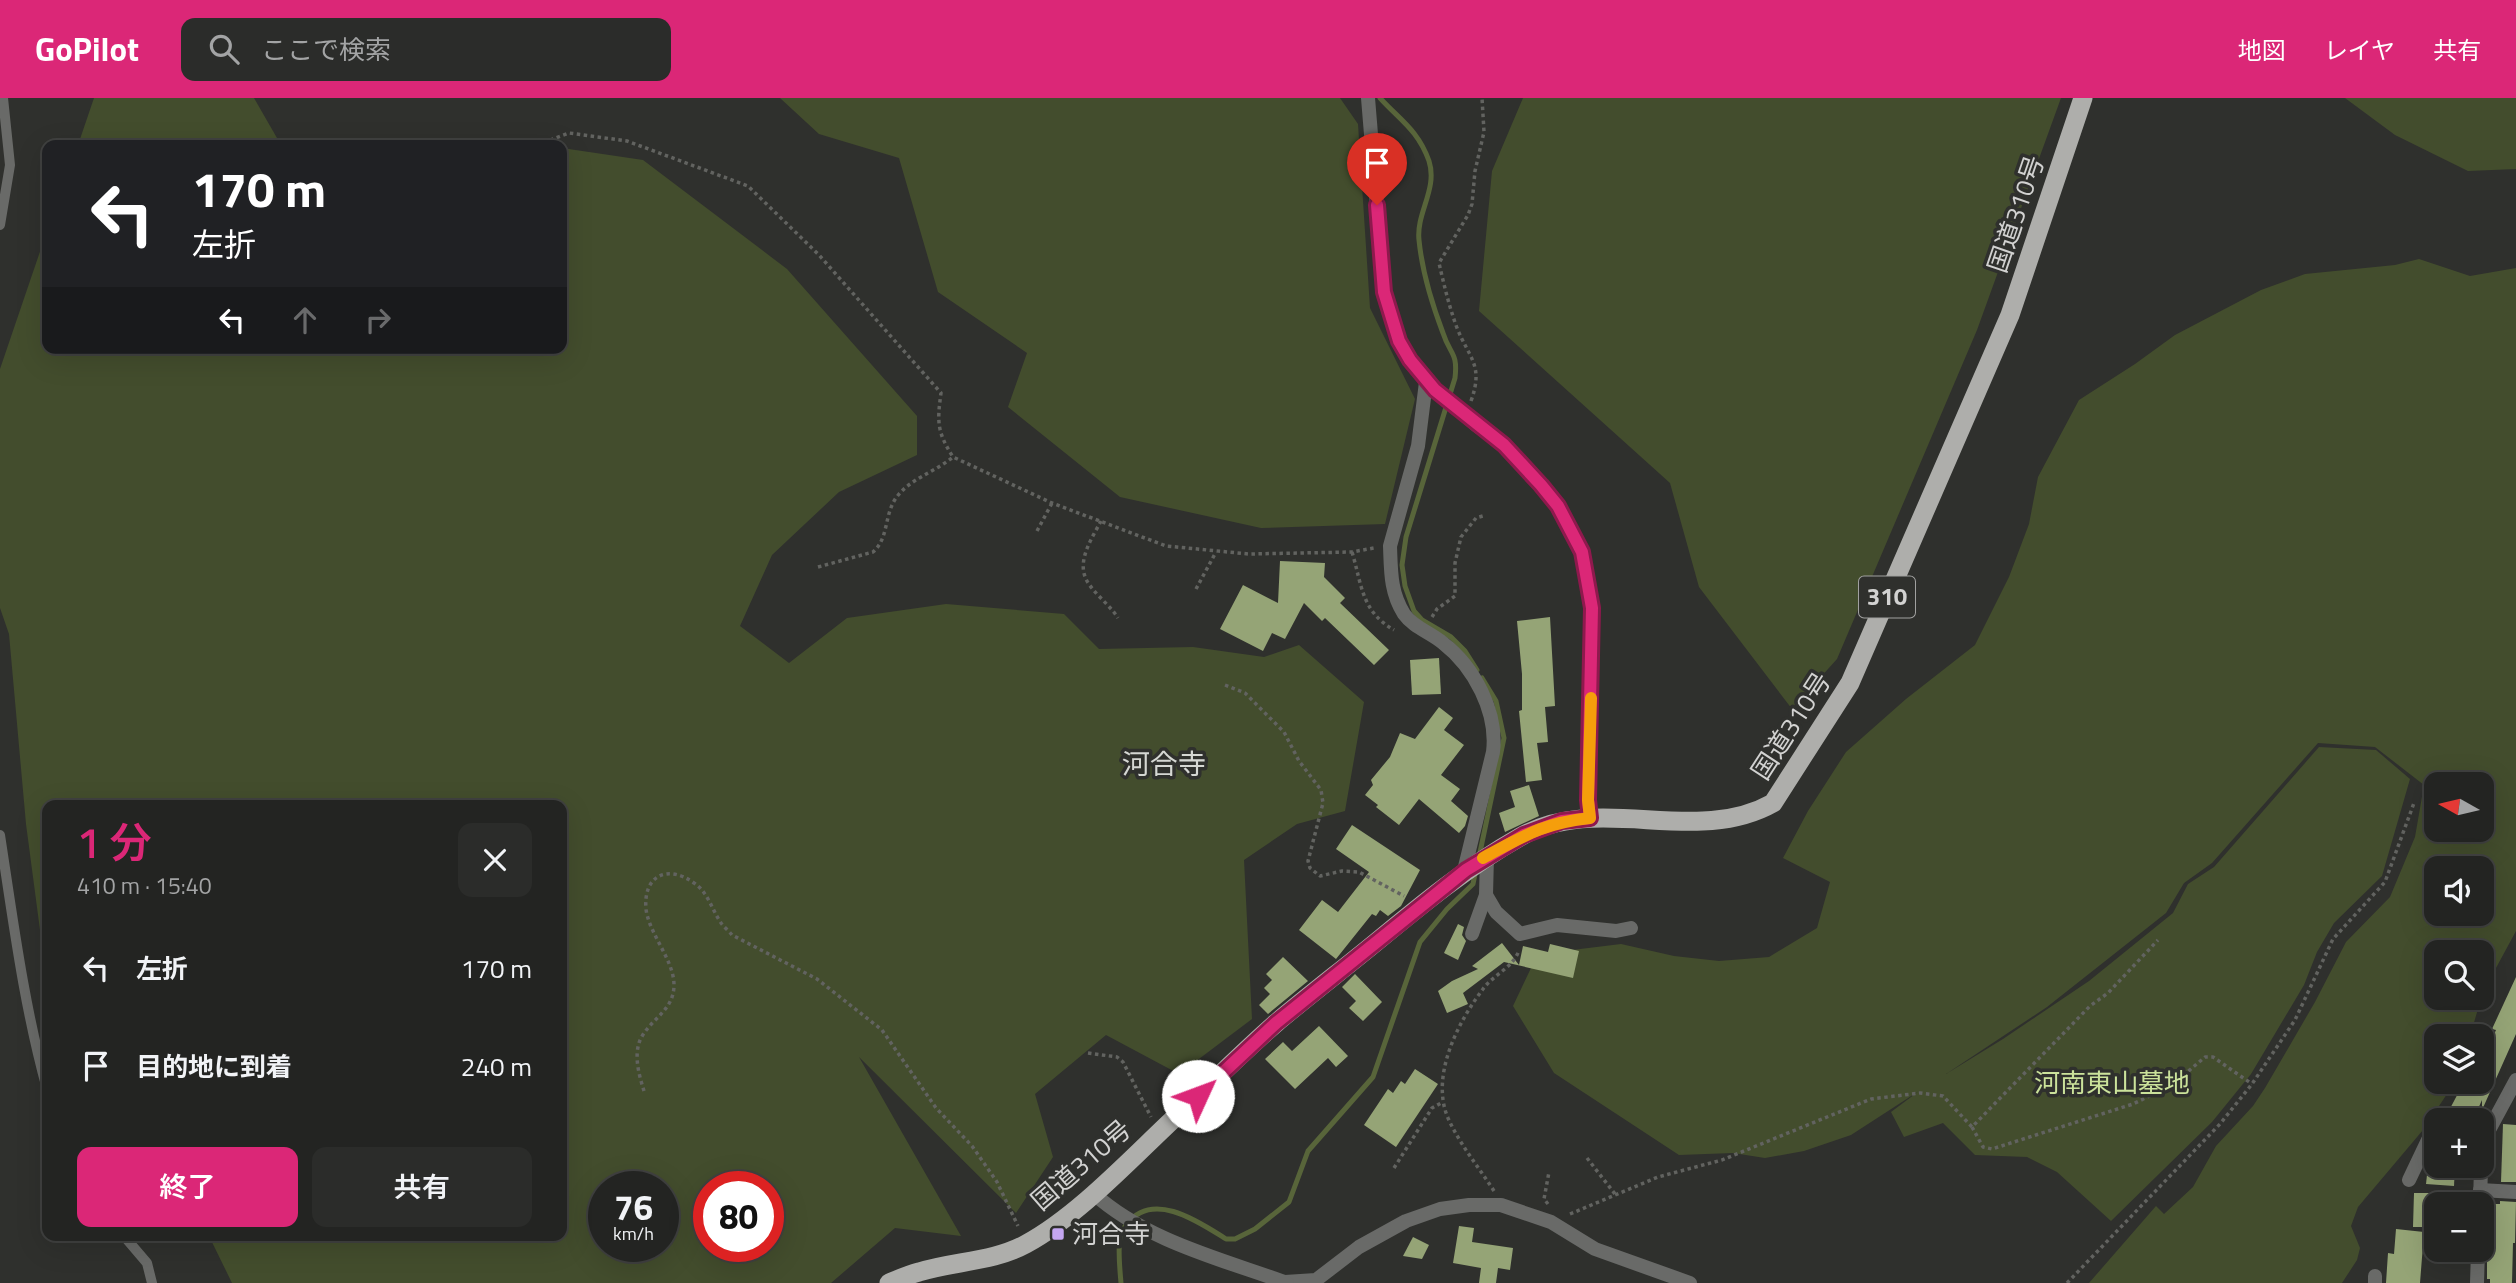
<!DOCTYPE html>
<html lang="ja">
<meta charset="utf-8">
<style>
:root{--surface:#232422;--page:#2b2c2a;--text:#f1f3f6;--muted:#a3a4a5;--line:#404140;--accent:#db2777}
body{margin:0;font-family:"Titillium Web","Noto Sans JP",sans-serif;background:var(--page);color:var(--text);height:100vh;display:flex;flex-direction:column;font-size:26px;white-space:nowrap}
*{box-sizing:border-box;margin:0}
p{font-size:23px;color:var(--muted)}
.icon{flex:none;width:38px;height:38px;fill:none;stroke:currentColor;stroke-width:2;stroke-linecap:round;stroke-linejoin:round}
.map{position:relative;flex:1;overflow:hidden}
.sheet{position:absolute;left:42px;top:702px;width:525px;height:441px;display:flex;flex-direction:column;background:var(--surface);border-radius:14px;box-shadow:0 7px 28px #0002,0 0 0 2px var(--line)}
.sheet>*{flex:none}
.banner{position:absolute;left:42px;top:42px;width:525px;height:214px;border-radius:14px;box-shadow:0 7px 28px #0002,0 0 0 2px var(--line);background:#202124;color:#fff;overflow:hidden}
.needle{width:46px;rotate:278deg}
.fabs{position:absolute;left:2424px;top:674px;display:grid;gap:14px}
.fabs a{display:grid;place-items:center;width:70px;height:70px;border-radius:14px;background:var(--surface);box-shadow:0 7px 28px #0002,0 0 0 2px var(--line);font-size:35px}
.speed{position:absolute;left:588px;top:1073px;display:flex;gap:14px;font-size:35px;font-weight:700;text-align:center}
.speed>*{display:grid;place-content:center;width:91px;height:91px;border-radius:50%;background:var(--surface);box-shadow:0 7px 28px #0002,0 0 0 2px var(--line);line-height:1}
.speed small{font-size:18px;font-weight:400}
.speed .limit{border:10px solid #d22;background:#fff;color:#111}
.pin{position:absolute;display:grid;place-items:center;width:60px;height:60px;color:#fff;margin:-72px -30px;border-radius:50% 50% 50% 0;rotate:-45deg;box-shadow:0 0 7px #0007}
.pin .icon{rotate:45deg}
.me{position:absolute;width:77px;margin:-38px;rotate:47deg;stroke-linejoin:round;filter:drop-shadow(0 0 5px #0008)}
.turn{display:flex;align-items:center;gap:24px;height:147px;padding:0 35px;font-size:32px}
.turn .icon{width:91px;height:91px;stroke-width:2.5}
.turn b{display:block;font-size:49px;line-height:60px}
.lanes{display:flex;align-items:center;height:66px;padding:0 35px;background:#0003;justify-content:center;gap:35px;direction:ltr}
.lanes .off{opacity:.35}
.round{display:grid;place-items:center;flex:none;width:74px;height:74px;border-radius:14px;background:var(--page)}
.summary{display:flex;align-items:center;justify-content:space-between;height:119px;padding:0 35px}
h1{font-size:42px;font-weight:600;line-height:52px;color:var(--accent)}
.button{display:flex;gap:14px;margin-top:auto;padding:14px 35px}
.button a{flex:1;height:80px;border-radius:14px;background:var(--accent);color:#fff;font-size:28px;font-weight:600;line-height:80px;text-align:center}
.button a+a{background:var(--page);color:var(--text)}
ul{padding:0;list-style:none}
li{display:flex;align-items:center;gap:21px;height:98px;padding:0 35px}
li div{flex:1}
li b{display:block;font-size:26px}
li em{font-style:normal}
header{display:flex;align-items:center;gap:42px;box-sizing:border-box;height:98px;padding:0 35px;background:var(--accent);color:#fff}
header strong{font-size:33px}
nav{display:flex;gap:38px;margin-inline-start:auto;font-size:24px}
.search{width:490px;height:63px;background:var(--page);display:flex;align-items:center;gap:18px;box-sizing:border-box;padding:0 24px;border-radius:14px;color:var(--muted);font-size:26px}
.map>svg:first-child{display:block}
</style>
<header>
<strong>GoPilot</strong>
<div class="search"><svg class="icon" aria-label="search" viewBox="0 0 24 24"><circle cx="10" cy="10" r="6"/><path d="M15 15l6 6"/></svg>ここで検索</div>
<nav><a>地図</a><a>レイヤ</a><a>共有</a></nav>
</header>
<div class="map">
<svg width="2516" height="1185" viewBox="0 0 2516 1185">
<rect width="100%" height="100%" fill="#2f302d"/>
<g fill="#434d2d" fill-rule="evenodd">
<path d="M94 0H254L281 47H78Z"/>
<path d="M780 0H1340L1358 26 1370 210 1415 301 1385 426 1261 430 1120 399 1008 309 1027 255 938 194 899 60 819 36Z"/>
<path d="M1523 0H2061L1977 232 1837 561 1792 611 1699 489 1670 385 1479 213 1492 73Z"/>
<path d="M2345 0H2516V71L2468 73 2395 37Z"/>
<path d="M493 40 540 47H397L404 46Z"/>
<path d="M562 50 643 62 787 171 917 318V357L839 394 772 457 740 528 789 565 847 520 946 506 1064 516 1099 551 1193 549 1264 559 1299 547 1364 604 1345 713 1297 726 1244 762 1252 921 1179 976 1106 937 1035 996 1053 1059 1016 1115 859 959 961 1138 895 1130 831 1185H232L209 1138H562V707H47V885L26 726 9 536 0 510V271L47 133V250H562ZM604 1088H663V1148H604ZM768 1088V1148H709V1088Z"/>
<path d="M2419 161 2470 178 2516 170V833L2483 894 2470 938H2436V984H2455L2423 1032 2358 1109 2351 1128 2360 1150 2357 1162 2342 1185H2089L2156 1108 2164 1116 2193 1089 2216 1048 2253 1008 2265 990 2315 904 2346 844 2390 799 2415 739 2424 687 2375 649 2318 645 2212 765 2184 785 2166 815 2047 909 1946 976 2003 941 2089 883 2173 815 2188 786 2214 769 2319 649 2376 652 2410 681 2382 778 2334 825 2317 854 2304 887 2251 976 2212 1024 2111 1123 2057 1074 2027 1059 1975 1057 1943 1025 1904 1039 1891 1014 1919 993 1851 1037 1804 1053 1765 1060 1733 1055 1679 1057 1554 975 1513 908 1531 870 1564 853 1621 846 1674 858 1719 863 1769 859 1817 830 1830 784 1783 760 1808 713 1846 654 1906 601 1975 547 2009 479 2029 426 2038 379 2079 302 2135 266 2175 237 2261 192 2305 176 2395 167ZM2436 686H2482V732H2436ZM2436 770H2482V816H2436ZM2436 854H2482V900H2436Z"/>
</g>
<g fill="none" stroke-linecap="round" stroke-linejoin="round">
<g stroke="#58653a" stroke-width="5">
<path d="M1380 0C1400 22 1418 32 1429 63 1438 91 1416 115 1419 142 1422 173 1432 206 1443 235 1450 257 1458 254 1455 280L1406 439 1402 467 1405 488 1414 513 1422 522 1451 539 1465 553 1477 572"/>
<path d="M1479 759 1504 640 1496 603 1482 580"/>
<path d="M1121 1185C1120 1172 1117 1147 1121 1135 1122 1133 1126 1127 1127 1126 1153 1092 1199 1124 1226 1141H1235L1255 1131 1289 1104 1308 1053 1373 979 1420 844 1447 811 1473 786 1475 776"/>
</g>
</g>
<g fill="#95a476">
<path d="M1280 463 1325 465 1324 479 1345 500 1340 505 1389 552 1374 567 1325 520 1322 523 1304 505 1285 541 1272 535 1263 553 1220 531 1243 487 1278 505Z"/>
<path d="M1550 519 1555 608 1545 609 1548 644 1537 645 1542 682 1526 684 1519 613 1522 612V576L1517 523Z"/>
<path d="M1439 560 1441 596 1412 597 1410 562Z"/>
<path d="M1439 609 1453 620 1444 632 1464 647 1441 677 1460 691 1451 703 1468 718 1465 728 1459 735 1419 701 1399 727 1376 709 1378 707 1365 697 1373 687 1371 682 1390 659 1400 635 1415 641Z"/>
<path d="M1529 687 1539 718 1505 734 1499 715 1515 709 1510 693Z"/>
<path d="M1352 727 1420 772 1401 808 1388 818 1380 812 1376 818 1372 816 1336 861 1299 832 1322 802 1338 814 1369 774 1336 751Z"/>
<path d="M1458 826 1464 829 1462 837 1466 843 1458 862 1444 855Z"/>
<path d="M1502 845 1519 867 1523 848 1548 854 1550 846 1579 853 1573 880 1504 864 1463 895 1468 906 1447 915 1438 893 1452 883 1478 871 1472 868Z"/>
<path d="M1283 859 1308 883 1268 916 1259 907 1270 896 1264 890 1272 882 1266 876Z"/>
<path d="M1355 876 1382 904 1363 923 1349 910 1356 903 1342 889Z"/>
<path d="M2516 879V936L2482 1012V1002L2473 1022H2444L2464 984H2482V964L2496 932 2492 931Z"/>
<path d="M1319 928 1348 958 1336 969 1328 960 1295 991 1265 961 1283 944 1292 953Z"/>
<path d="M1415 971 1438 986 1396 1049 1364 1027 1388 991 1393 995 1401 983 1405 986Z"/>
<path d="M2503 1026 2516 1027V1084H2501Z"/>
<path d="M2428 1068H2455L2454 1088 2426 1086Z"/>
<path d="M2414 1095H2436V1129H2413Z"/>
<path d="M2500 1103 2516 1104 2515 1145H2513L2512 1185H2490V1181H2487V1120H2490V1106H2500Z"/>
<path d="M1459 1128 1474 1130 1472 1144 1513 1150 1510 1172 1498 1170 1496 1185H1479L1481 1170 1453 1165Z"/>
<path d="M2396 1131 2424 1134 2420 1185H2386L2388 1155 2394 1156Z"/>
<path d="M1413 1139 1429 1147 1422 1161 1403 1158Z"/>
</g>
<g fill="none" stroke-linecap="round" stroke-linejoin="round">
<g stroke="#626360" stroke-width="3.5" stroke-dasharray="3.5 3.5" stroke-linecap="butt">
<path d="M537 47 569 35 627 43 748 88 819 157 941 295C937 324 937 334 953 359"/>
<path d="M1471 303C1484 267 1469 260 1457 230 1449 208 1444 187 1439 165L1468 117 1472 106 1475 73 1484 34 1482 0"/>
<path d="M1101 423C1092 440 1077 462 1086 481 1092 494 1110 507 1118 520"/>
<path d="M1037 433 1052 405"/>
<path d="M1352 454C1362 487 1361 513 1394 532"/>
<path d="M818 469 873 454C889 440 884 417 896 400 909 381 935 374 953 359L1052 405 1166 448 1249 456 1352 454 1374 450"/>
<path d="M1196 491 1216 454"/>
<path d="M1432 519 1437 511 1455 498V465L1461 439 1476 420 1486 417"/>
<path d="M1225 587 1245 595 1284 634 1299 663 1321 692 1323 705 1308 763 1310 770 1320 778 1342 773 1359 774 1404 798"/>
<path d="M1088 955 1117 959 1123 964 1151 1019"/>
<path d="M644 993C639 977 633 956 641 940 652 920 674 912 674 887 674 862 649 836 646 811 643 777 668 766 694 785 708 794 712 812 721 825 724 829 729 833 732 837L817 881 882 932 936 1010 972 1048 997 1084 1018 1128"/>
<path d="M1972 1029 1983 1049 1992 1051 2133 1006 2172 987 2205 959H2213L2252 986"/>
<path d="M1587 1060 1615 1096"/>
<path d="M1394 1070 1432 1010 1443 1004"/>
<path d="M1494 1093C1478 1068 1460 1047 1448 1020 1430 978 1458 924 1483 891 1493 877 1514 869 1519 852"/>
<path d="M1548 1106 1544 1101 1549 1074"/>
<path d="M1570 1116 1658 1079 1722 1062 1871 1001 1920 995 1943 998 1972 1029 2090 908 2108 895 2158 842"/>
<path d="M2067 1185 2220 1026 2252 986 2295 922 2333 841 2385 784 2414 705"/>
</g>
<g stroke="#696a68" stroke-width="10">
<path d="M0 127 10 67 3 0"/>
<path d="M0 737C13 822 24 908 47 991"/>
<path d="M124 1138 147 1165 152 1185"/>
</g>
<g stroke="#696a68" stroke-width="14">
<path d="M1426 284 1418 348 1390 448C1391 472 1390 494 1404 516 1414 530 1430 534 1443 545 1474 569 1498 614 1493 654L1464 773"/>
<path d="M1486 797 1496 814 1520 836 1557 827 1616 833 1631 830"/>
<path d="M1472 836 1486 797 1487 758"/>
<path d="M2482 1054V1045L2516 982"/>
<path d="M2409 1082 2428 1042H2436"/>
<path d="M2480 1092 2516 1094"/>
<path d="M2480 1106 2481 1068"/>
<path d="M1285 1184 1316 1182 1359 1149 1406 1123 1440 1111 1469 1107H1501L1551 1124 1595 1151 1690 1185"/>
<path d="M2375 1185V1178"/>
<path d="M2477 1185 2478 1152"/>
</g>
<g stroke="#696a68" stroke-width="14">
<path d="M1368 0 1384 194 1399 243 1410 262 1426 284 1476 327 1504 347 1541 387 1558 408 1582 454 1592 510 1588 702 1590 720"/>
<path d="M1093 1095C1146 1143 1221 1161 1287 1185"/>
</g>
<path stroke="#aeaeab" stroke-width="19" d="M889 1185C899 1181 908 1177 919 1174 954 1163 993 1164 1026 1146 1080 1117 1137 1054 1183 1012 1214 983 1244 953 1276 925 1308 898 1342 872 1375 845 1421 807 1467 769 1520 739 1598 694 1695 749 1773 705L1850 585 2010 217 2083 0"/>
</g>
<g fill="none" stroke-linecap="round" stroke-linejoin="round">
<defs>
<path id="route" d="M1198 998 1276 925 1466 772 1524 737 1562 723 1590 720 1588 702 1592 510 1582 454 1558 408 1541 387 1504 347 1435 292 1410 262 1399 243 1384 194 1377 107"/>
</defs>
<use href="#route" stroke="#8e194d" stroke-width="18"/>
<use href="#route" stroke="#db2777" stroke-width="12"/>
<path stroke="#f59e0b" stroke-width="12" d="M1483 760C1524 738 1543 725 1590 720L1588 702 1591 600"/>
</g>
<rect fill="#c5a7f1" stroke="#2f302d" stroke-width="2.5" x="1051" y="1129" width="14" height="14" rx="3.5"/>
<g text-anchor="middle" stroke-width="7" stroke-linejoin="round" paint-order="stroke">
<rect fill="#2f302d" stroke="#a1a1a0" stroke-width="2" x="1859" y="478.5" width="56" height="41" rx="5"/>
<g font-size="24" font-weight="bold" fill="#d2d2d1">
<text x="1887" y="507">310</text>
</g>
<g font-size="26" fill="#d2d2d1" stroke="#2f302d">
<text transform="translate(2016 116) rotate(-71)" y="9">国道310号</text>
<text transform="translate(1791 628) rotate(-57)" y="9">国道310号</text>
<text transform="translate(1081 1067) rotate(-41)" y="9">国道310号</text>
</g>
<g font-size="26" fill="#cbe29b" stroke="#2f302d">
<text x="2112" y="994">河南東山墓地</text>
</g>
<g font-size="26" fill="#d2d2d1" stroke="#2f302d" text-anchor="start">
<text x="1072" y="1145">河合寺</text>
</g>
<g font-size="28" fill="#d5d7d3" stroke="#2f302d">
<text x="1164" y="676">河合寺</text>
</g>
</g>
</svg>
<div class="fabs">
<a><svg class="needle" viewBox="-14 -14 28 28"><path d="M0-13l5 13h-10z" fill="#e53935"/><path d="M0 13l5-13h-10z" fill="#a3a4a5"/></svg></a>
<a><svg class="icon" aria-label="sound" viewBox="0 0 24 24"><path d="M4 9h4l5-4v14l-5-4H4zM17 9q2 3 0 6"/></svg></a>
<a><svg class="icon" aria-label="search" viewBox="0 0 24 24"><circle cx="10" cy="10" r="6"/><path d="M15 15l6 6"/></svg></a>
<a><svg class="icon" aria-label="layers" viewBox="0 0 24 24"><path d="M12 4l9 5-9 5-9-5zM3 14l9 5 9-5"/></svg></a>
<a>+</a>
<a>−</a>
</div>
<div class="speed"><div>76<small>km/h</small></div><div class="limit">80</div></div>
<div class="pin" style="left:1377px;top:107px;background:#d93025"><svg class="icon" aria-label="arrive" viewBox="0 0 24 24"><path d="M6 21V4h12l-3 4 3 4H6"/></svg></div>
<svg class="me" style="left:1198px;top:998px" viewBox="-20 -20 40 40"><circle r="19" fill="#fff"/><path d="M0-13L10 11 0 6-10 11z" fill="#db2777"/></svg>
<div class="banner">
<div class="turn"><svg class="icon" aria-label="left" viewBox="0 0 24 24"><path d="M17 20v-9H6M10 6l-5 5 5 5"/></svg><div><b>170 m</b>左折</div></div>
<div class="lanes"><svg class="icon" aria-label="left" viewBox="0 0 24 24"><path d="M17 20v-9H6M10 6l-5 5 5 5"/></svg><svg class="icon off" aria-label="ahead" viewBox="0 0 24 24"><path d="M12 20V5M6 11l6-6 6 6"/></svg><svg class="icon off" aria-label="right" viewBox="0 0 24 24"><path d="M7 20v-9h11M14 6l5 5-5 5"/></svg></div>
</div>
<section class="sheet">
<div class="summary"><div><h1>1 分</h1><p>410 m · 15:40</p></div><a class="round"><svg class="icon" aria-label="close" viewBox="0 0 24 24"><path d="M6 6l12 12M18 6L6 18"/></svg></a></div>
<ul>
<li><svg class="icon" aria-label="left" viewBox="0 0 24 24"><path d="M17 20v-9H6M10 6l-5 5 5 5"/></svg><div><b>左折</b></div><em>170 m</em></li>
<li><svg class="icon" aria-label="arrive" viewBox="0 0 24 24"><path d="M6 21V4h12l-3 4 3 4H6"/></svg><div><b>目的地に到着</b></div><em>240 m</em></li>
</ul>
<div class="button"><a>終了</a><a>共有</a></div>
</section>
</div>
